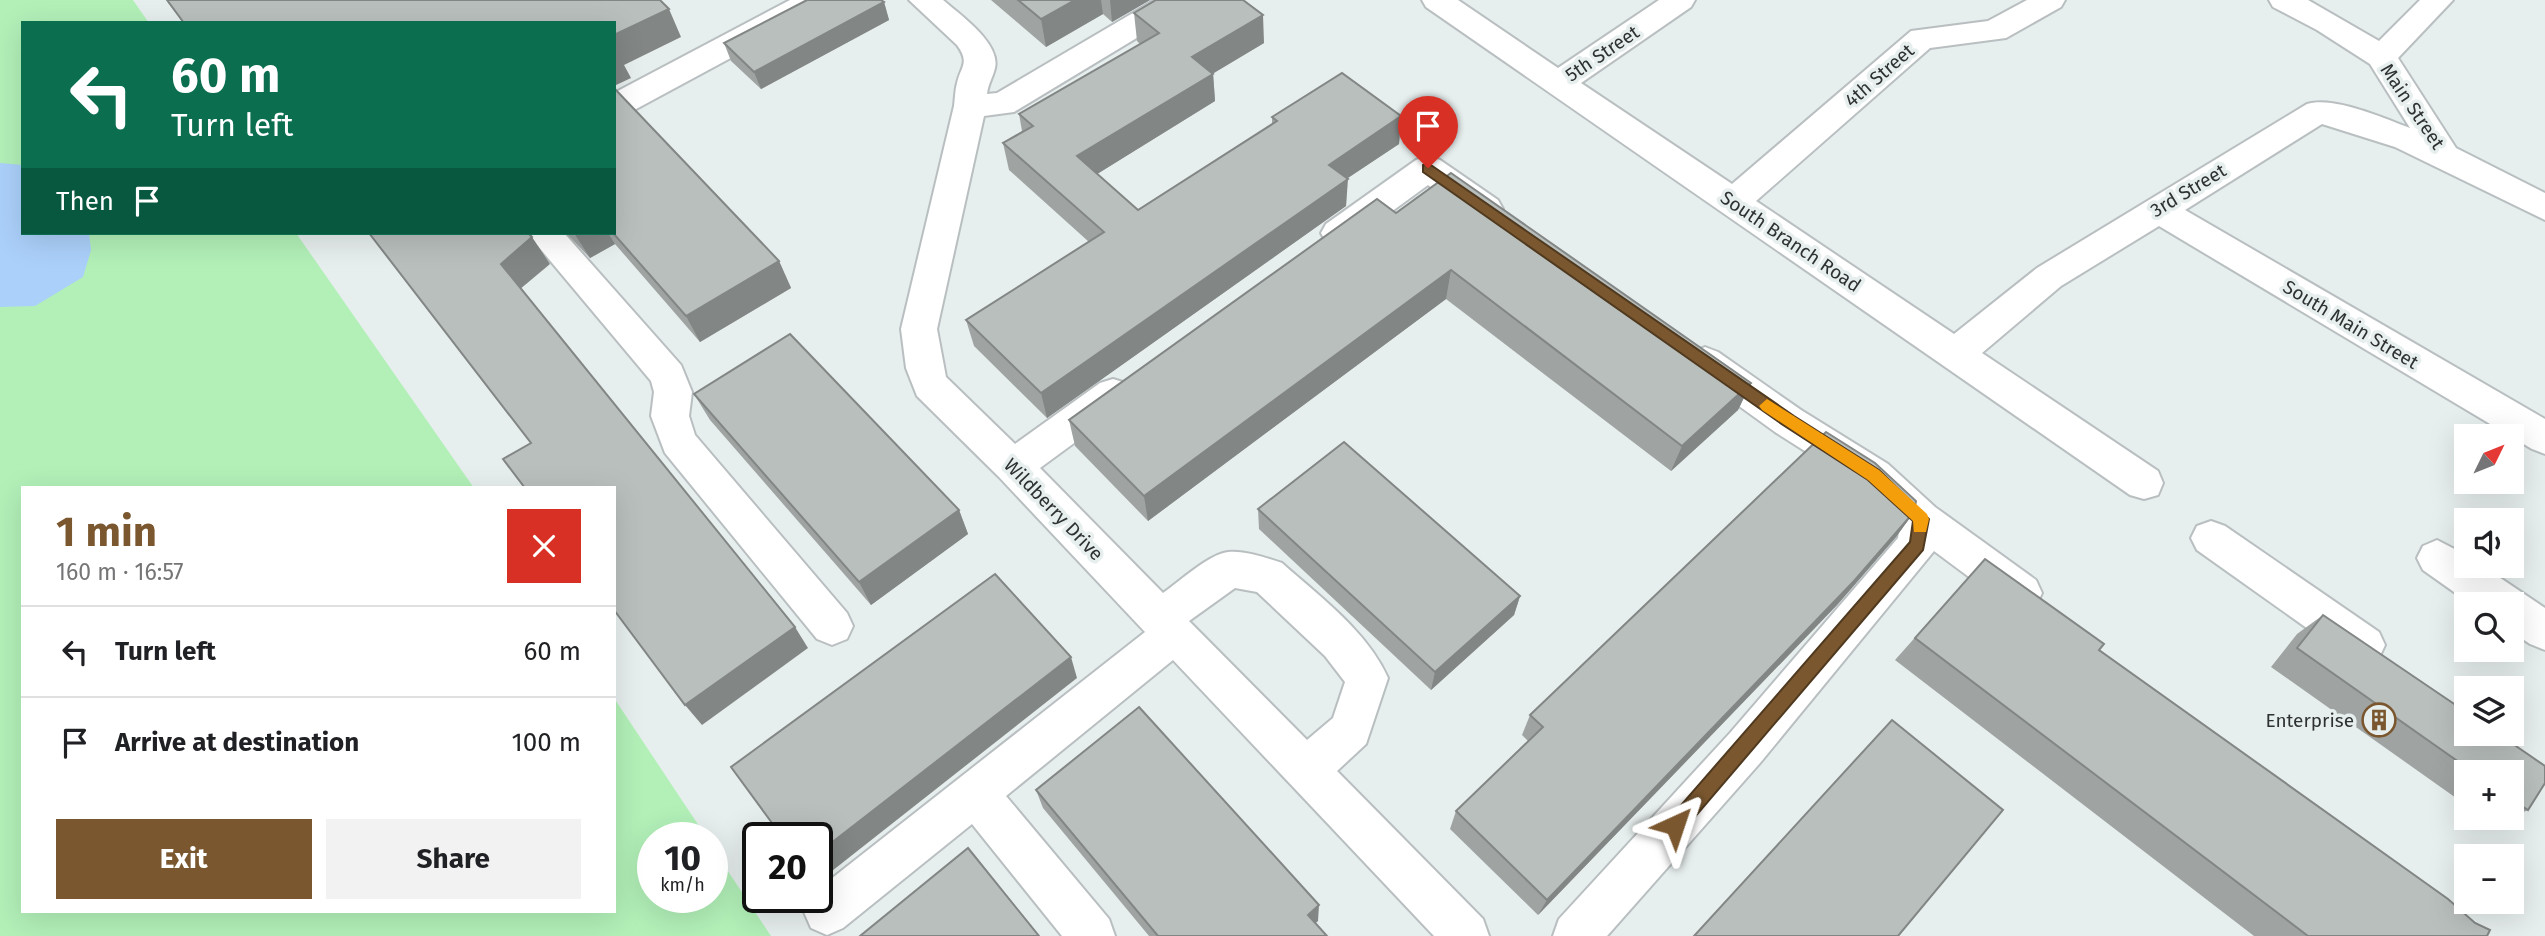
<!DOCTYPE html>
<meta charset="utf-8">
<style>
:root{--surface:#fff;--page:#f2f2f2;--text:#202124;--muted:#757577;--line:#e0e0e0;--accent:#7a572f}
body{margin:0;font-family:"Fira Sans",sans-serif;background:var(--page);color:var(--text);height:100vh;display:flex;flex-direction:column;font-size:26px;white-space:nowrap}
*{box-sizing:border-box;margin:0}
p{font-size:23px;color:var(--muted)}
.icon{flex:none;width:38px;height:38px;fill:none;stroke:currentColor;stroke-width:2;stroke-linecap:round;stroke-linejoin:round}
.map{position:relative;flex:1;overflow:hidden}
.details{position:absolute;left:21px;top:486px;width:595px;height:427px;display:flex;flex-direction:column;background:var(--surface);border-radius:0px;box-shadow:0 7px 28px #0002}
.details>*{flex:none}
.guide{position:absolute;left:21px;top:21px;width:595px;height:214px;border-radius:0px;box-shadow:0 7px 28px #0002;background:#0b6e4f;color:#fff;overflow:hidden}
.needle{width:46px;rotate:47deg}
.fabs{position:absolute;left:2454px;top:424px;display:grid;gap:14px}
.fabs a{display:grid;place-items:center;width:70px;height:70px;border-radius:0px;background:var(--surface);box-shadow:0 7px 28px #0002;font-size:35px}
.speed{position:absolute;left:637px;top:822px;display:flex;gap:14px;font-size:35px;font-weight:700;text-align:center}
.speed>*{display:grid;place-content:center;width:91px;height:91px;border-radius:50%;background:var(--surface);box-shadow:0 7px 28px #0002;line-height:1}
.speed small{font-size:18px;font-weight:400}
.speed .limit{border:4px solid #111;border-radius:10px;background:#fff;color:#111}
.pin{position:absolute;display:grid;place-items:center;width:60px;height:60px;color:#fff;margin:-72px -30px;border-radius:50% 50% 50% 0;rotate:-45deg;box-shadow:0 0 7px #0007}
.pin .icon{rotate:45deg}
.me{position:absolute;width:77px;margin:-38px;rotate:42deg;stroke-linejoin:round;filter:drop-shadow(0 0 5px #0008)}
.turn{display:flex;align-items:center;gap:24px;height:147px;padding:0 35px;font-size:32px}
.turn .icon{width:91px;height:91px;stroke-width:2.5}
.turn b{display:block;font-size:49px;line-height:60px}
.then{display:flex;align-items:center;height:66px;padding:0 35px;background:#0003;gap:14px;font-size:26px}
.round{display:grid;place-items:center;flex:none;width:74px;height:74px;border-radius:0px;background:var(--page)}
.head{display:flex;align-items:center;justify-content:space-between;height:119px;padding:0 35px}
h1{font-size:42px;font-weight:700;line-height:52px;color:var(--accent)}
.cta{display:flex;gap:14px;margin-top:auto;padding:14px 35px}
.cta a{flex:1;height:80px;border-radius:0px;background:var(--accent);color:#fff;font-size:28px;font-weight:700;line-height:80px;text-align:center}
.cta a+a{background:var(--page);color:var(--text)}
ul{padding:0;list-style:none}
li{display:flex;align-items:center;gap:21px;height:91px;padding:0 35px;border-top:2px solid var(--line)}
li div{flex:1}
li b{display:block;font-size:26px}
li em{font-style:normal}
.map>svg:first-child{display:block}
</style>
<div class="map">
<svg width="2545" height="936" viewBox="0 0 2545 936">
<rect width="100%" height="100%" fill="#e7eeee"/>
<path fill="#b2f0b8" d="M0 0H133L149 23H23V233H296L474 488H23V912H614V698L707 838H653V898H712V847L771 936H0Z"/>
<path fill="#abd0fa" d="M0 163 23 165V233H89L91 250 83 277 35 306 0 307Z"/>
<g fill="none" stroke-linecap="round" stroke-linejoin="round">
<defs>
<g id="minor">
<path d="M790 0H829L825 7 625 115 614 118V93Z"/>
<path d="M909 0H943C959 14 1001 43 995 68 993 77 988 84 987 94L997 93 1155 0H1192L1188 7 1014 112 984 116 937 329 946 377 1015 444 1100 383 1113 379 1126 383 1132 394 1126 405 1040 468 1163 593C1179 582 1209 554 1228 552 1244 550 1267 558 1282 563 1320 597 1367 631 1388 678L1366 744 1337 771 1483 919 1489 936H1434L1173 660 1006 796 1109 919 1115 936H1062L972 824 843 928 827 935 811 928 804 912 810 898H817V890L1145 632 999 477 917 396 906 368 901 329 954 106C955 98 955 90 957 83 961 66 970 63 957 45ZM1235 588 1257 592 1325 656 1345 682 1333 718 1307 740 1189 621Z"/>
<path d="M1422 0H1458L1558 68 1659 0H1695L1691 7 1581 83 1732 184 1911 31 1988 21 2027 0H2065L2061 7 2006 38 1930 48 1756 201 1954 334 2037 268 2307 104C2334 96 2383 118 2410 128L2370 64 2317 30 2273 7 2269 0H2308L2379 41 2420 0H2453L2398 58 2456 148 2545 193V220L2395 147 2322 124 2185 210 2545 419V454L2532 449 2159 226 2061 286 1982 353 2158 471 2163 483 2158 495 2144 499 2130 495 1426 7Z"/>
<path d="M1428 156 1440 160 1498 200 1503 209 1498 218C1472 226 1449 200 1428 185L1350 242 1338 246 1326 242 1321 233 1326 224 1416 160Z"/>
<path d="M527 233H564L681 365 692 392 689 416 695 435 847 613 853 626 847 639 832 645 817 639 665 453 651 416 654 392 651 381Z"/>
<path d="M1705 347 1718 352 1801 410 1888 464 1935 507 2036 580 2042 593 2036 606 2022 611 2008 606 1934 551 1760 763 1607 936H1553L1559 919 1730 733 1898 538 1900 525 1860 486 1775 432 1692 372 1687 362 1692 352Z"/>
<path d="M2211 521 2225 526 2379 632 2385 645 2379 658 2364 664 2349 658 2197 550 2191 538 2197 526Z"/>
<path d="M2437 540 2466 555V565H2481L2545 608V650L2530 644 2511 631V604H2471L2423 570 2417 558 2423 546Z"/>
</g>
</defs>
<use href="#minor" stroke="#b9bfc0" stroke-width="4"/>
<use href="#minor" fill="#fff" fill-rule="evenodd"/>
</g>
<g fill="#9fa4a3">
<path d="M991 0H1150L1112 22 1103 14 1046 47Z"/>
<path d="M884 2 889 20 761 89 731 61 724 43Z"/>
<path d="M1134 13 1264 43 1213 73 1215 101 1097 174 1138 210 1272 124V117L1401 116 1399 144 1347 178 1346 206 1047 418 974 346 966 320 1089 242 1009 170 1003 143 1022 131 1019 114 1140 44 1137 41Z"/>
<path d="M1396 213 1751 383 1738 410 1671 471 1446 299 1148 521 1075 446 1069 420Z"/>
<path d="M566 233H614L779 261 791 288 700 342 615 244 590 258Z"/>
<path d="M694 394 959 510 968 534 871 605 710 420Z"/>
<path d="M1258 509 1520 596 1514 615 1431 690 1259 529Z"/>
<path d="M1914 512 1896 537 1837 605 1538 915 1450 829 1456 811 1528 741 1522 735 1530 715Z"/>
<path d="M1985 559 2099 650 2487 936H2254L1895 660Z"/>
<path d="M2323 615 2466 712V733H2497L2545 766V783L2528 810 2495 825 2483 817H2511V772H2466V805L2271 667 2297 634Z"/>
<path d="M1036 790 1318 921 1315 923 1327 936H1149L1043 808Z"/>
</g>
<g fill="#828684">
<path d="M1075 0H1101L1103 14 1046 47 1041 19Z"/>
<path d="M1110 0H1150L1112 22Z"/>
<path d="M884 2 889 20 761 89 754 72Z"/>
<path d="M669 9 681 37 624 65 631 78 614 86V35Z"/>
<path d="M1263 15 1264 43 1194 85 1192 57Z"/>
<path d="M1213 74 1215 101 1081 184 1077 156Z"/>
<path d="M1401 116 1399 144 1327 192 1329 165Z"/>
<path d="M1348 179 1346 206 1047 418 1041 393Z"/>
<path d="M574 233H608L615 244 590 258Z"/>
<path d="M532 237 550 264 519 290 501 264Z"/>
<path d="M779 261 791 288 700 342 686 316Z"/>
<path d="M1451 270 1446 299 1148 521 1144 496Z"/>
<path d="M1751 383 1738 410 1671 471 1682 446Z"/>
<path d="M959 510 968 534 871 605 859 582Z"/>
<path d="M1914 512 1896 537 1837 605 1538 915 1547 900Z"/>
<path d="M1520 596 1514 615 1431 690 1435 672Z"/>
<path d="M795 627 808 648 702 725 685 705Z"/>
<path d="M1071 657 1077 678 818 882 817 881V854Z"/>
<path d="M1319 905 1318 921 1307 930 1308 915Z"/>
</g>
<g fill="#b9bfbd" stroke="#828684" stroke-width="2">
<path d="M167 0H660L669 9 614 35V23H184Z"/>
<path d="M807 0H881L884 2 754 72 724 43Z"/>
<path d="M1018 0H1075L1041 19Z"/>
<path d="M1156 0H1243L1263 15 1192 57 1213 74 1077 156 1138 210 1277 121 1272 117 1342 73 1401 116 1329 165 1348 179 1041 393 966 320 1104 232 1003 143 1033 126 1019 114 1159 33 1134 13Z"/>
<path d="M614 88 779 261 686 316 613 233H614Z"/>
<path d="M1451 173 1751 383 1682 446 1451 270 1144 496 1069 420 1377 199 1396 213Z"/>
<path d="M369 233H528L532 237 501 264 795 627 685 705 614 610V488H525L503 459 531 443Z"/>
<path d="M790 334 959 510 859 582 694 394Z"/>
<path d="M1826 432 1875 463 1916 501 1914 512 1854 581 1547 900 1456 811 1543 727 1530 715Z"/>
<path d="M1344 442 1520 596 1435 672 1258 509Z"/>
<path d="M1985 559 2104 644 2099 650 2448 899 2475 923 2490 930 2487 936H2308L1915 638Z"/>
<path d="M995 574 1071 657 817 854V838H783L731 767Z"/>
<path d="M2323 615 2466 712V733H2497L2545 766V783L2528 810 2511 799V772H2473L2297 648Z"/>
<path d="M1139 707 1319 905 1308 915 1327 936H1158L1036 790Z"/>
<path d="M1892 720 2003 810 1898 936H1694Z"/>
<path d="M968 848 1039 936H860Z"/>
</g>
<path fill="#7a572f" stroke="#4f391f" stroke-width="2" d="M1428 163 1794 416 1879 470 1929 519 1923 550 1682 832 1675 835 1669 832 1666 825 1669 819 1910 542 1913 521 1868 480 1783 425 1423 172V165Z"/>
<path fill="#f59e0b" d="M1767 399 1879 470 1927 514 1929 519 1926 532H1914L1913 521 1868 480 1762 410 1759 406Z"/>
<defs>
<symbol id="building-ring" viewBox="-11 -11 22 22"><circle r="9.5" fill="#e7eeee" stroke="#7a572f" stroke-width="1.5"/><path d="M-4-6H4V6H1V3H-1V6H-4ZM-2.5-4.3h1.7v1.8h-1.7ZM.8-4.3h1.7v1.8H.8ZM-2.5-1h1.7V.8h-1.7ZM.8-1h1.7V.8H.8Z" fill="#7a572f"/></symbol>
</defs>
<g fill-rule="evenodd">
<use href="#building-ring" x="2360" y="701" width="38" height="38"/>
</g>
<g text-anchor="middle" stroke-width="7" stroke-linejoin="round" paint-order="stroke">
<g font-size="19" fill="#2e3131" stroke="#e7eeee">
<text transform="translate(1602 53) rotate(-34)" y="7">5th Street</text>
<text transform="translate(1879 75) rotate(-41)" y="7">4th Street</text>
<text transform="translate(2413 106) rotate(56)" y="7">Main Street</text>
<text transform="translate(2188 190) rotate(-31)" y="7">3rd Street</text>
<text transform="translate(1791 241) rotate(34)" y="7">South Branch Road</text>
<text transform="translate(2351 324) rotate(31)" y="7">South Main Street</text>
<text transform="translate(1054 509) rotate(46)" y="7">Wildberry Drive</text>
</g>
<g font-size="19" fill="#2e3131" stroke="#e7eeee" text-anchor="end">
<text x="2354" y="727">Enterprise</text>
</g>
</g>
</svg>
<div class="fabs">
<a><svg class="needle" viewBox="-14 -14 28 28"><path d="M0-13l5 13h-10z" fill="#e53935"/><path d="M0 13l5-13h-10z" fill="#757577"/></svg></a>
<a><svg class="icon" aria-label="sound" viewBox="0 0 24 24"><path d="M4 9h4l5-4v14l-5-4H4zM17 9q2 3 0 6"/></svg></a>
<a><svg class="icon" aria-label="search" viewBox="0 0 24 24"><circle cx="10" cy="10" r="6"/><path d="M15 15l6 6"/></svg></a>
<a><svg class="icon" aria-label="layers" viewBox="0 0 24 24"><path d="M12 4l9 5-9 5-9-5zM3 14l9 5 9-5"/></svg></a>
<a>+</a>
<a>−</a>
</div>
<div class="speed"><div>10<small>km/h</small></div><div class="limit">20</div></div>
<div class="pin" style="left:1428px;top:168px;background:#d93025"><svg class="icon" aria-label="arrive" viewBox="0 0 24 24"><path d="M6 21V4h12l-3 4 3 4H6"/></svg></div>
<svg class="me" style="left:1675px;top:825px" viewBox="-20 -20 40 40"><path d="M0-17L14 15 0 8-14 15z" fill="#7a572f" stroke="#fff" stroke-width="4"/></svg>
<div class="guide">
<div class="turn"><svg class="icon" aria-label="left" viewBox="0 0 24 24"><path d="M17 20v-9H6M10 6l-5 5 5 5"/></svg><div><b>60 m</b>Turn left</div></div>
<div class="then">Then<svg class="icon" aria-label="arrive" viewBox="0 0 24 24"><path d="M6 21V4h12l-3 4 3 4H6"/></svg></div>
</div>
<section class="details">
<div class="head"><div><h1>1 min</h1><p>160 m · 16:57</p></div><a class="round" style="background:#d93025;color:#fff"><svg class="icon" aria-label="close" viewBox="0 0 24 24"><path d="M6 6l12 12M18 6L6 18"/></svg></a></div>
<ul>
<li><svg class="icon" aria-label="left" viewBox="0 0 24 24"><path d="M17 20v-9H6M10 6l-5 5 5 5"/></svg><div><b>Turn left</b></div><em>60 m</em></li>
<li><svg class="icon" aria-label="arrive" viewBox="0 0 24 24"><path d="M6 21V4h12l-3 4 3 4H6"/></svg><div><b>Arrive at destination</b></div><em>100 m</em></li>
</ul>
<div class="cta"><a>Exit</a><a>Share</a></div>
</section>
</div>
